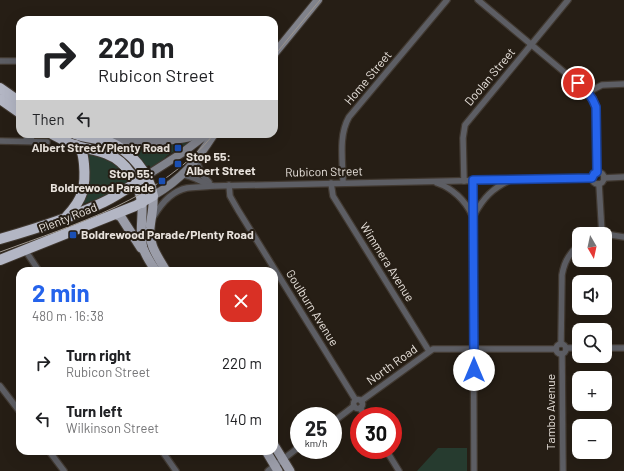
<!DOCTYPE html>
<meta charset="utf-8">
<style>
:root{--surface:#fff;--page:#f6f6f6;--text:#202124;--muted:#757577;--accent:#2563eb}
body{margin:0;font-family:Barlow,sans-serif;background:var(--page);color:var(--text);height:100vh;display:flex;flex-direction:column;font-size:15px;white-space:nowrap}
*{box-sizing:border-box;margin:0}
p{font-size:13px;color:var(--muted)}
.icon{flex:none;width:22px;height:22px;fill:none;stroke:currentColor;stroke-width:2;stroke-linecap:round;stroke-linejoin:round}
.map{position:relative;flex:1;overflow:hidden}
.side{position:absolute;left:16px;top:267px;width:262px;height:188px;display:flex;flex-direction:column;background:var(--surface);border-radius:12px;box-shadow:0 4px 16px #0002}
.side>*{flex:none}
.guide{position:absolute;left:16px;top:16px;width:262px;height:122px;border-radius:12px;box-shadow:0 4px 16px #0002;background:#fff;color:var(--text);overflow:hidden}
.needle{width:26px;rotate:171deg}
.tools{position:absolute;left:572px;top:227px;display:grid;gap:8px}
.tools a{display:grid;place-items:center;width:40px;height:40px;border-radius:8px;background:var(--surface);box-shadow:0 4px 16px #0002;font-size:20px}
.speed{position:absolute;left:290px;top:407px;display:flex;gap:8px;font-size:20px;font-weight:700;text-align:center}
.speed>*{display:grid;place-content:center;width:52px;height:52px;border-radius:50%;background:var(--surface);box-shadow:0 4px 16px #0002;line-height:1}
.speed small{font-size:10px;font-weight:400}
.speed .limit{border:6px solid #d22;background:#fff;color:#111}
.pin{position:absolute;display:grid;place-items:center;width:34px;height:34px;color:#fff;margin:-17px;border:2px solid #fff;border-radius:50%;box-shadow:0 1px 4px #0007}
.me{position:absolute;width:44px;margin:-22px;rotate:0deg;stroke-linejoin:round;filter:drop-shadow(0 0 3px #0008)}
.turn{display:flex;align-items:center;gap:14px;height:84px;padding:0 16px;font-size:18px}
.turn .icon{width:52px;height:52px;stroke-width:2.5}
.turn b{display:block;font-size:28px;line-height:34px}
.then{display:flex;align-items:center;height:38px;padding:0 16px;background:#0003;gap:8px;font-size:15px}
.round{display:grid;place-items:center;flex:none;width:42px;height:42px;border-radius:12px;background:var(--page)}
.overview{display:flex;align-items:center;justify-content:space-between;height:68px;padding:0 16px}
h1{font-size:24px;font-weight:700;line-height:30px;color:var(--accent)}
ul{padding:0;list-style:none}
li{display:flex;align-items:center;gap:12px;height:56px;padding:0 16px}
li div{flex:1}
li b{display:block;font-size:15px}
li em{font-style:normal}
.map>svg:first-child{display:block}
</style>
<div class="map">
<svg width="624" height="471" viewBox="0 0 624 471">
<rect width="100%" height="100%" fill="#261e15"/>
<g fill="#263b2f">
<path d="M192 139 193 141 168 155 157 165 151 168 149 165 146 167 136 154 125 144Z"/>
<path d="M87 151C106 158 117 162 129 181L100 198 80 205 89 192 90 177Z"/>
<path d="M438 448H467V471H417Z"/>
</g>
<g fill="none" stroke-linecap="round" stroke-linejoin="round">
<defs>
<g id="street">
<path d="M478 0 588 92 593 98 596 107 597 172"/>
<path d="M0 61H20"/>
<path d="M588 92 602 85 624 84"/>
<path d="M26 140 31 138 34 134"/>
<path d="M0 141 47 142"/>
<path d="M196 160 203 176 209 182"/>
<circle cx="598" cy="178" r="6"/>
<path d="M182 175C196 176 202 184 214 186L592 178"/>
<path d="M604 178 624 177"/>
<path d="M464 181 463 138 465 125 568 0"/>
<path d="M473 181 474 471"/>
<path d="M331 183 333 196 429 351"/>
<path d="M343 183C343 162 338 136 349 117L447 0"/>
<path d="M437 183C452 188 465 200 472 215"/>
<path d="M599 184 602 234"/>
<path d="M229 185 230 196 238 210 355 399"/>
<path d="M474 215C484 197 492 189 510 180"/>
<path d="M154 216C161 204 172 191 187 188 195 187 203 187 212 186"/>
<path d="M605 234 624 237"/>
<path d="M25 250 39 271"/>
<path d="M561 343 562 275C564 262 569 253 579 245"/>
<circle cx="561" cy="349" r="5"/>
<path d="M567 348H579"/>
<path d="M605 348H624"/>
<path d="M562 354 563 471"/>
<path d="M0 386 20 412"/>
<circle cx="358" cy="404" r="4.5"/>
<path d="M361 401 433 349H556"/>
<path d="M360 408 365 416"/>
<path d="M333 422 354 406"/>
<path d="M386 450 399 471"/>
<path d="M49 451 64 471"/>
<path d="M162 451 176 471"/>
<path d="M268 471 299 447"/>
</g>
<g id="secondary">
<path d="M274 54 318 0"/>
<path d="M108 140C135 142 175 144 199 134"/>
<path d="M146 176 182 153 207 134"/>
<path d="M153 196C182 179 196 162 214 134"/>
</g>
<g id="primary">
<path d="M153 196C154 208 151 217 150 228 148 244 158 257 166 271"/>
<path d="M142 203C143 218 139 234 143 248 146 256 151 264 156 271"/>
<path d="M115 214 121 217 141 248"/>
<path d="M274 445 290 471"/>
<path d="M266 451 278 471"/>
</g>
<g id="highway">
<path d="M0 88 20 102"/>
<path d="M0 99 20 113"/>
<path d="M52 134C60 138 68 143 77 146 87 149 98 150 107 154 126 161 140 184 142 203"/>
<path d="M67 216C83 199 86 187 84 164 83 156 83 150 76 145"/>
<path d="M0 239C35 229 71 218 104 202 119 195 132 185 146 176"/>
<path d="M0 260 135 206 153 196C149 173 131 151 109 142 98 138 86 138 75 134"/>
</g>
</defs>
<use href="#street" stroke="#413931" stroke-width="8"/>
<use href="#secondary" stroke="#413931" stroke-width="10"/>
<use href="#primary" stroke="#413931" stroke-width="11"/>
<use href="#highway" stroke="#413931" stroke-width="12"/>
<use href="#street" stroke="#5d5e64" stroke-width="5.5"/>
<use href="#secondary" stroke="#80828b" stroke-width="8"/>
<use href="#primary" stroke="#9b9da9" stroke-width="9"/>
<use href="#highway" stroke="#b3b6c4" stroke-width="10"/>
<g stroke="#9e9790" stroke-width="1">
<path d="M274 56 320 0"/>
<path d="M0 252C76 224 161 199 214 134"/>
</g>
</g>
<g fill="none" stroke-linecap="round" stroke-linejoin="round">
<defs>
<path id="route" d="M474 370 473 180 592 178 594 174 597 172 596 107C592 96 587 91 578 83"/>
</defs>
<use href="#route" stroke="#184099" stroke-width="10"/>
<use href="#route" stroke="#2563eb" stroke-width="7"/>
</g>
<g fill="#1a4fb4" stroke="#261e15" stroke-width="1.5">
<rect x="174" y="144" width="8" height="8" rx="2"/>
<rect x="174" y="160" width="8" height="8" rx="2"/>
<rect x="158" y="177" width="8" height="8" rx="2"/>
<rect x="69" y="231" width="8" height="8" rx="2"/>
</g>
<g text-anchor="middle" stroke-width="4" stroke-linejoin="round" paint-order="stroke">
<g font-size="12" fill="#e8e2dc" stroke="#261e15">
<text transform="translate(490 77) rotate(-50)" y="4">Doolan Street</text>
<text transform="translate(368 78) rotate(-50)" y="4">Home Street</text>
<text transform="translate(324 172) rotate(-1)" y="4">Rubicon Street</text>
<text transform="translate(68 218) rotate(-22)" y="4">Plenty Road</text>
<text transform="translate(387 262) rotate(58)" y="4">Wimmera Avenue</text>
<text transform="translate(312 308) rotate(58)" y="4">Goulburn Avenue</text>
<text transform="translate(392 365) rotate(-36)" y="4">North Road</text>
<text transform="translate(551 412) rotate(-90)" y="4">Tambo Avenue</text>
</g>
<g font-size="12" font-weight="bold" fill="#e8e2dc" stroke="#261e15" text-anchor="end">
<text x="170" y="152">Albert Street/Plenty Road</text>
<text x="186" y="161" text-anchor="start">Stop 55:<tspan x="186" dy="14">Albert Street</tspan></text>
<text x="154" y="178">Stop 55:<tspan x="154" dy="14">Boldrewood Parade</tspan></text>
<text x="81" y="239" text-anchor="start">Boldrewood Parade/Plenty Road</text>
</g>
</g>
</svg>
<div class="tools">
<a><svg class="needle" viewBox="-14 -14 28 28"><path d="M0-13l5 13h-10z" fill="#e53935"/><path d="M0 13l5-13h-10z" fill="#757577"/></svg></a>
<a><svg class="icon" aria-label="sound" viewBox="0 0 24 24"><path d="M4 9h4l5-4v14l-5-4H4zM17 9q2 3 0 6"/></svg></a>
<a><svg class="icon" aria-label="search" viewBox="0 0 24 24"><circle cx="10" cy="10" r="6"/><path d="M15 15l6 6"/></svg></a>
<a>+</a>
<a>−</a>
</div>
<div class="speed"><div>25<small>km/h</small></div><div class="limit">30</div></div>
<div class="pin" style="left:578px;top:83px;background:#d93025"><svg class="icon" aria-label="arrive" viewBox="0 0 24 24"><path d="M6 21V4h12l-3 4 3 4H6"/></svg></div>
<svg class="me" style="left:474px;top:370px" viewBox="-20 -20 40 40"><circle r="19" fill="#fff"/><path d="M0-13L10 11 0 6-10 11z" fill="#2563eb"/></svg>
<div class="guide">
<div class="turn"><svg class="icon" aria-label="right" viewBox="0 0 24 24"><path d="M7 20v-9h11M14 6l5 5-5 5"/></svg><div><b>220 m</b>Rubicon Street</div></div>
<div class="then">Then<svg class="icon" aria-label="left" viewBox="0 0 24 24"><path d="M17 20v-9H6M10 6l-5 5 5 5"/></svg></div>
</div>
<section class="side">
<div class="overview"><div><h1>2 min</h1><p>480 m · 16:38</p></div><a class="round" style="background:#d93025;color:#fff"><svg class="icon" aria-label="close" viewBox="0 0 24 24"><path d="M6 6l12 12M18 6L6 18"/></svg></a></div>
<ul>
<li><svg class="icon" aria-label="right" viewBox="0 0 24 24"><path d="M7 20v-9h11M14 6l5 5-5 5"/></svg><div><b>Turn right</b><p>Rubicon Street</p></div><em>220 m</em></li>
<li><svg class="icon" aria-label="left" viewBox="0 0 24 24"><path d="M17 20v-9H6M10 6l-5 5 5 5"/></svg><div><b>Turn left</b><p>Wilkinson Street</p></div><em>140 m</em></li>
</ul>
</section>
</div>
